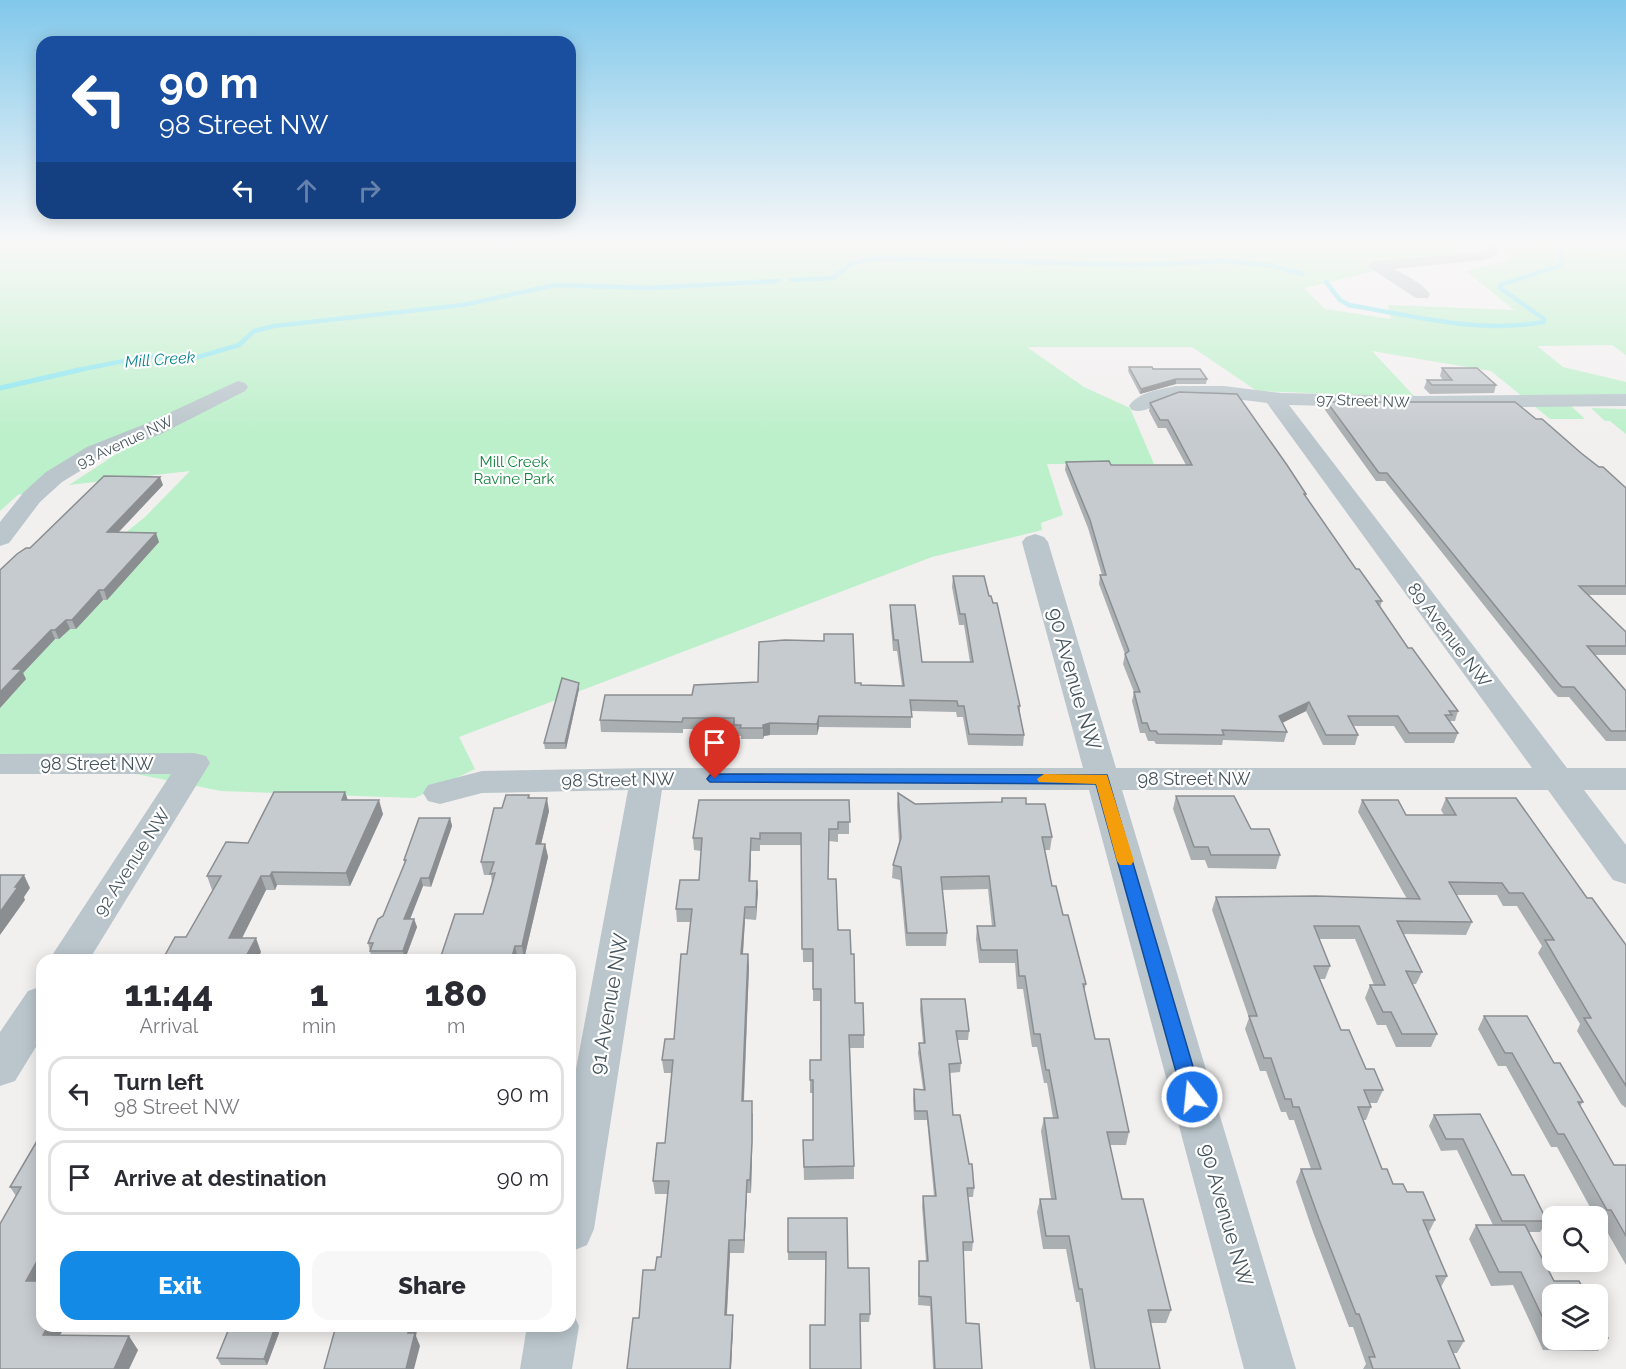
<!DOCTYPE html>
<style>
:root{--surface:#fff;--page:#f7f7f7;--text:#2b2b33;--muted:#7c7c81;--line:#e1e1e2;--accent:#148ae7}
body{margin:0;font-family:Raleway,sans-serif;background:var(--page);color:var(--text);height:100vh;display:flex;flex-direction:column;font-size:22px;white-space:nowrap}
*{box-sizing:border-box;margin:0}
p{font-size:20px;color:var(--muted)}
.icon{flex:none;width:33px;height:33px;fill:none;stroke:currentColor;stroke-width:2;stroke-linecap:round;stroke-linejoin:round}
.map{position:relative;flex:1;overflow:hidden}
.drawer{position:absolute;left:36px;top:954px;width:540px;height:378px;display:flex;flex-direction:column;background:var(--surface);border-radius:18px;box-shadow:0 3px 15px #0003}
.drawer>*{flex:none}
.banner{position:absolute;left:36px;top:36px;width:540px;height:183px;border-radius:18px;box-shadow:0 3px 15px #0003;background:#1a4fa0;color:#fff;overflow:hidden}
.tools{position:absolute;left:1542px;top:1206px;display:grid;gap:12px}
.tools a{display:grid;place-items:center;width:66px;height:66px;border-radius:12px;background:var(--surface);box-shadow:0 3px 15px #0003;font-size:30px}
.pin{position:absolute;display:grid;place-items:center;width:51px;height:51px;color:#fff;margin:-62px -26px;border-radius:50% 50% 50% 0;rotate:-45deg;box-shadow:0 0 6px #0007}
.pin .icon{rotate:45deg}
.me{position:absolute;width:66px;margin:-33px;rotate:344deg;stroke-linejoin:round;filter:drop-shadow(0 0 4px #0008)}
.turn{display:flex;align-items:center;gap:21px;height:126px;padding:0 24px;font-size:27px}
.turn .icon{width:78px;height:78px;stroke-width:2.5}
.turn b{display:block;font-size:42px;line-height:51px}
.lanes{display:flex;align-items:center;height:57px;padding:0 24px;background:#0003;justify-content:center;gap:30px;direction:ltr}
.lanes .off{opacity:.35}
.eta{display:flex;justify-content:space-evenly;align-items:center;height:102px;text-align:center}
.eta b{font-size:36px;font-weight:800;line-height:42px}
.action{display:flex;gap:12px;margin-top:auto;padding:12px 24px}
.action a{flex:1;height:69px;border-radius:18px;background:var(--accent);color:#fff;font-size:24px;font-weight:800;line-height:69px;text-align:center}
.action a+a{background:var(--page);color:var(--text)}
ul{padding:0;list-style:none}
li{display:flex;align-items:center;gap:18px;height:75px;margin:0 12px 9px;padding:0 12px;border:3px solid var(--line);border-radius:18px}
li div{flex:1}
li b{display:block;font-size:22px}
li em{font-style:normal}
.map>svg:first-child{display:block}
</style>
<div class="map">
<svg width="1626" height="1369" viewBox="0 0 1626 1369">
<rect width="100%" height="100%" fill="#f2efef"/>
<g fill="#bcf0ca">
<path d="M0 242H1455L1463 255 1379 270 1304 288 1325 309 1391 319 1388 305 1514 310 1466 271 1509 260 1515 246 1511 242H1626V355L1612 345 1537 346 1563 367 1626 382V395L1523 397 1491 371 1372 351 1415 397 1257 391 1192 347H1027L1084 387 1130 408 1154 464H1047L1063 515 1041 523 1042 530 932 557 459 737 475 769 415 798 221 791 136 774 0 766V657L82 568 145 517 190 471 69 485 150 432 95 452 32 497 19 494 0 511Z"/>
<path d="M1534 406H1571L1585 419H1550Z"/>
<path d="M1591 408 1626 409V434L1610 421H1605Z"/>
</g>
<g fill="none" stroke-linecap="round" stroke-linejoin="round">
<g stroke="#88e6ef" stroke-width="4.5">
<path d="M791 280 833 278 852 263 876 258 1135 265 1224 261 1268 265 1303 274"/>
<path d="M1326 282 1340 300 1349 305C1414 316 1478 334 1544 322V319L1500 288V285L1562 265 1560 247 1562 246 1626 248"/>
<path d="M73 371 149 356 171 361 198 357 239 345 254 331 274 326 463 305 555 285 650 288 779 281"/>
</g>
<path stroke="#88e6ef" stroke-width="5" d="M0 388 79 370"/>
<g fill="#bac6cc" fill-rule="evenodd">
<path d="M1485 242H1501L1497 254 1485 260 1394 269C1407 276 1421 282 1430 294L1428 298H1416L1367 266 1375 261 1476 253 1485 249Z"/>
<path d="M238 381 245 383 248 387 245 391 161 434 103 457 62 482 40 502 9 543 0 546V522L24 492 46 472 87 447 145 424Z"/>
<path d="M1176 386H1224L1281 393 1419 396 1626 394V406L1419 408 1289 405 1567 768H1626V790H1584L1626 845V884L1613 880 1548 790H1122L1296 1369H1244L1089 790H662L594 1229 587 1245 570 1252V1101L628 790 482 793 440 804 428 801 423 793 428 785 482 771 647 768H1083L1022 542 1026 537 1035 534 1044 537 1048 542 1116 768H1532L1267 403C1240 400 1192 392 1167 400 1154 404 1146 414 1132 410L1129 406C1138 392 1161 389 1176 386Z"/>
<path d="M194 753 206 756 210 763 89 960H49L171 774H0V754Z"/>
<path d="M42 986V1037L15 1081 0 1086V1032L28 991Z"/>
<path d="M570 1307 579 1326 572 1369H520L527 1326H570Z"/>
</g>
</g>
<g fill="#aaafb2">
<path d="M1129 367 1153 369 1207 379 1206 384H1176L1140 394 1128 371Z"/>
<path d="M1442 368 1496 385 1494 393 1430 394 1424 388 1427 380H1443L1440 376Z"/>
<path d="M1327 402 1536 419 1626 488V595H1589L1626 632V655H1595L1626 691V741H1606L1569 697H1558L1554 693 1385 481H1376L1325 410Z"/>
<path d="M1150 403 1306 494V497L1356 569 1382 601 1380 607 1408 648 1458 711 1455 721H1449L1458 733 1454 743H1405L1394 726H1353L1358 735 1355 745H1323L1306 711 1282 723 1287 732 1284 742 1223 740 1222 745 1156 744 1154 741H1148L1145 733H1140L1132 701 1134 692 1123 664 1125 654 1099 584 1100 575H1102L1088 528 1065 470 1066 462 1111 465H1186L1166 428H1158L1149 411Z"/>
<path d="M163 485 119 532 159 542 107 600H103L76 629H70L59 639H55L23 673 26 679 0 708 30 548Z"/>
<path d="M953 576 989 596 1020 706V713L1024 735 1023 746 968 745 963 717H957L956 712 911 711V728L819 727 817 735H770L764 736 763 739H741V736H734V729H683V733L601 732 600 720 692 695 855 683 861 685 902 686 897 651H893L890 615V605L922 662H970L964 625H959L952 587Z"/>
<path d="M579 689 566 749H545L544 743Z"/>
<path d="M345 792 348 800 383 814 350 886 277 885 275 890H266L242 938 261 952 257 960H153L165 955 186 937 213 890H212L207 876 248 843Z"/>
<path d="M898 793 915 804 1001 802 1002 798 1026 804 1052 837 1050 850H1045L1052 886 1086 984 1084 991 1095 1039 1129 1132 1126 1145H1110L1122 1199 1171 1310 1166 1323H1150L1160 1369H1090L1079 1302H1076L1066 1249H1043L1037 1212 1040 1199H1051L1041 1131 1044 1118H1053L1047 1083H1044L1037 1047H1032L1023 989H1017L1015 963H979L976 939 977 926H992L988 889 942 890 947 933 946 946H906L900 880 892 878 893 865 899 842 897 805Z"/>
<path d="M529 795 530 798 549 811 541 844H545L548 857 524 959H440L483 914 492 882 491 875H484L481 862 502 808Z"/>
<path d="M1176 796 1251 829 1280 855 1276 869 1208 868 1205 860H1191L1173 809Z"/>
<path d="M1446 798 1587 898 1626 945V1108L1621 1104 1577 1031 1580 1024 1538 953 1542 946 1517 906H1503L1497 895H1456L1472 922 1466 935 1404 934 1422 972 1416 984H1412L1437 1034 1431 1047H1396L1386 1025H1377L1365 998 1370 985H1374L1355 939H1319L1330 966 1325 979H1319L1341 1030 1366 1069 1383 1090 1377 1103H1370L1371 1107 1366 1120H1363L1382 1169 1393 1184 1407 1192 1435 1220 1429 1232 1447 1276 1441 1287 1464 1341 1457 1353H1453L1460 1369H1363L1366 1364 1353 1327H1349L1313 1232 1296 1182 1301 1169H1311L1294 1120H1289L1286 1112H1281L1266 1071H1260L1245 1029 1249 1018 1212 910 1216 897 1407 899 1358 812 1362 800 1406 815H1444L1441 810Z"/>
<path d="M849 800V834H838V842L829 841 828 879 838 930 851 954 855 1003 864 1035V1048H850L854 1166V1179L804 1180 803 1140H813V1093H810V1060H821L820 1001H813V962H803L801 845H760V851H751L750 881H757L756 920 745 919 743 954H748L749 967 744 1101 753 1114 752 1155 751 1193H747L744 1253H730L727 1315H733V1327L731 1369H627L639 1318 655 1270 661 1257 668 1194H655L653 1181 665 1143 672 1073H664L662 1060 674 1039 687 954 691 922H677L676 909 699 880 701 851 694 850 693 838Z"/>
<path d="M450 818 452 826 431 887 423 886 410 919H414L417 927 405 959H372L368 943 383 916 405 863 404 860Z"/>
<path d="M921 999 969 1031 968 1040H957L961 1063 960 1072 950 1073 953 1115 974 1188 973 1197H968L973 1242 972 1251H963L966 1323 982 1369H933L930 1306 918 1305 919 1261H926L922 1206 923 1196H934L927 1120H914L913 1099 914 1089H923L918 1053 919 1043H923L920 1009Z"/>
<path d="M1484 1016 1554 1063 1583 1102 1580 1106 1614 1165H1626V1265L1602 1223H1598V1216H1595L1557 1147H1551L1506 1066H1498L1478 1029Z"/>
<path d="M1434 1115 1512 1175 1547 1221 1540 1232H1529L1552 1294V1340H1598V1318L1608 1338 1598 1351 1543 1350 1513 1285 1491 1286 1469 1239 1476 1225H1493L1457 1150 1441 1151 1429 1126Z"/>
<path d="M37 1141 42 1326 60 1335 138 1350 129 1369H0L16 1196 10 1187Z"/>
<path d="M788 1218 848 1268 870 1314 869 1322H860L825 1325 826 1260H788Z"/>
<path d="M275 1327 279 1333 267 1365H221L217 1358Z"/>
</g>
<g fill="#8b8e91">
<path d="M1176 379V384L1140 394 1141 389Z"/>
<path d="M160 477 163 485 110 541 107 532Z"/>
<path d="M156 533 159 542 107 600 104 590Z"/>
<path d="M99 590 103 600 76 629 72 620Z"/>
<path d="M66 620 70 629 59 639 55 630Z"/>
<path d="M51 630 55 639 23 673 26 679 0 708V692L13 669Z"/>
<path d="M579 683V689L566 749 565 743Z"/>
<path d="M1309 702 1306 711 1276 726 1279 716Z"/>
<path d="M819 716V727L817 735V724Z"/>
<path d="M770 723V735L764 736 763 739V725Z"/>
<path d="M345 792 349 805 342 800Z"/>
<path d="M547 798 549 811 538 857 536 844Z"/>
<path d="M379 800 383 814 350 886 346 873Z"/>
<path d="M450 818 452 826 431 887 429 878Z"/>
<path d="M751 838V851L750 893 749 881Z"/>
<path d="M545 844 548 857 524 959 522 946Z"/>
<path d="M272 872 277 885 275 890 270 876Z"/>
<path d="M24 875 30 888 24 897 25 900 0 935V912L15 887Z"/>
<path d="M261 876 266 890 235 952 229 938Z"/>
<path d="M421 878 423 886 407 927 404 919Z"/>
<path d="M757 881 758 893 756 920V907Z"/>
<path d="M745 907V919L742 967 741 954Z"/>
<path d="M414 919 417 927 405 959 403 951Z"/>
<path d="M256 938 261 952 257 960H244Z"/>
<path d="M515 946 518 959V960H511Z"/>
<path d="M748 954 749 967 743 1114 742 1101Z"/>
<path d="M752 1101V1155L751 1193 750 1180Z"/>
<path d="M747 1180V1193L744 1253V1240Z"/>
<path d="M729 1240 730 1253 726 1327 725 1315Z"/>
<path d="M42 1252V1284L26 1281Z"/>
<path d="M733 1315V1327L731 1369H730Z"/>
<path d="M48 1326H65L53 1349 43 1335Z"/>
<path d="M410 1326H418L416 1336 420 1346 414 1369H406L408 1333Z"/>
<path d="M275 1327 279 1333 267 1365 264 1359Z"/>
<path d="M129 1336 138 1350 129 1369H114Z"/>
</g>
<g fill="#c6cbcf" stroke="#8b8e91" stroke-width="1.5">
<path d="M1129 367H1152L1153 369H1200L1207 379H1176L1141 389Z"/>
<path d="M1442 368H1477L1496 385H1432L1427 380H1452Z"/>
<path d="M1179 392 1237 394 1287 465 1306 494H1304L1356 569H1359L1382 601H1376L1408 648H1412L1458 711H1449L1452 715H1445L1458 733H1409L1398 716H1348L1358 735H1326L1309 702 1279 716 1287 732 1222 730 1224 735 1158 734 1156 731H1150L1147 723H1142L1134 692H1140L1125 654 1129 651 1100 575H1106L1090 520 1066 462 1109 461 1111 465H1192L1168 420H1160L1150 403Z"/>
<path d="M1327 402H1515L1536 419H1542L1581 453 1599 467H1603L1626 488V586H1579L1626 632V646H1587L1626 691V731H1611L1574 687H1562L1558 683 1387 473H1379Z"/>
<path d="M104 476 160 477 107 532 156 533 104 590H99L72 620H66L55 630H51L13 669H22L0 692V570L17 554 26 548H30Z"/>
<path d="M953 576H984L989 596H991L993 603H997L1020 706H1018L1024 735 969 734 964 706H958L957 701 910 700 912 717 819 716 817 724 770 723 763 725V728H740L741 725H734V718H683L682 722 600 720 605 695H692L694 685 758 682 759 642 785 640 824 641V634H853L855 683H861V685L904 686 898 640H894L890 605H915L922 662H973L965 614H960Z"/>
<path d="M562 678 579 683 565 743H544Z"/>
<path d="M274 792H345L342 800H379L346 873 272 872 270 876H261L229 938H256L244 960H153L156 955H165L175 937H186L221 876H207L226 842 248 843Z"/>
<path d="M898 793 915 804 1002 802V798H1026V804H1045L1052 837H1042L1052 886H1056L1063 915H1068L1086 984H1083L1095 1039H1109L1129 1132H1107L1122 1199H1143L1171 1310H1148L1160 1369H1095L1082 1289H1079L1069 1236H1046L1040 1199H1056L1044 1118H1058L1049 1070H1046L1040 1034H1034L1025 976H1019L1017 950H981L977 926H995L989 876 941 877 947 933H907L901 867 893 865 901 838Z"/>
<path d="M506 795H529L528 798H547L536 844H545L522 946H515L511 960H421V959H440L455 914H483L495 873 490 874 494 862H481L494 808H502Z"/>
<path d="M1176 796H1234L1251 829H1269L1280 855H1211L1208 847H1194Z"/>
<path d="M1446 798H1516L1587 898H1592L1626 945V1086L1584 1018H1591L1545 940H1554L1523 893H1509L1502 883 1449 882 1472 922 1397 921 1422 972 1406 971 1437 1034H1402L1391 1012H1383L1370 985H1385L1359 926H1314L1330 966H1314L1341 1030H1349L1366 1069H1374L1383 1090H1364L1371 1107H1358L1382 1169H1387L1393 1184H1403L1407 1192H1423L1435 1220H1423L1447 1276H1436L1464 1341H1448L1460 1369H1373L1369 1357H1375L1359 1314H1356L1319 1219 1301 1169H1321L1299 1107H1293L1291 1099H1285L1271 1058H1264L1249 1016H1257L1216 897 1316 896 1420 899 1362 800H1398L1406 815H1456Z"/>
<path d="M699 800H849L850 822H838V829H829L828 879H836L838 930H850L851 954H854L855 1003H863L864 1035H849L854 1166 804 1167 803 1140H813V1080H810V1060H821V989H813V949H802L801 833H760V839L751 838 749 881H757L756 907H745L741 954H748L742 1101H752V1142L750 1180H747L744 1240H729L725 1315H733L730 1369H627L633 1318H639L643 1270H655L657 1257H661L669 1181H653L657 1143H665L673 1060H662L665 1039H674L681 954H687L692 909H676L680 880H699L702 838H693Z"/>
<path d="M419 818H450L429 878H421L404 919H414L403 951H370L373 943H368L378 919 383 916 406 860H404Z"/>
<path d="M0 875H24L15 887H18L0 912Z"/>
<path d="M921 999H965L969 1031H956L961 1063 949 1064 953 1115H960L969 1164H972L974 1188H967L973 1242H963L966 1323 979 1324 982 1369H935L931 1297 919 1296V1261H928L923 1196H936L927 1111H915L914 1089 925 1090 919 1043H925Z"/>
<path d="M1484 1016H1527L1554 1063H1560L1583 1102H1578L1614 1165H1626V1236L1611 1210H1607L1564 1134H1558L1512 1053H1505Z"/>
<path d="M1480 1114 1512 1175H1524L1547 1221H1502L1463 1139H1446L1434 1115Z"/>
<path d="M37 1141H42V1252L26 1281H42V1326H48L43 1335 129 1336 114 1369H0V1224L21 1187H10Z"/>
<path d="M788 1218H847L848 1268H869L870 1314H860L861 1369H810V1325H825L826 1252H788Z"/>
<path d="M1476 1225H1525L1554 1281H1579L1586 1294H1552V1337L1521 1272H1499Z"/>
<path d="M1598 1318 1608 1338H1598Z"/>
<path d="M230 1326 275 1327 264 1359 217 1358Z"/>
<path d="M336 1326H410L408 1333H415L406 1369H324Z"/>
</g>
<linearGradient id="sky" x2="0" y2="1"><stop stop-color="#81c8eb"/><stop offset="0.56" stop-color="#f9f8f8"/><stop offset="1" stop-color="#f9f8f8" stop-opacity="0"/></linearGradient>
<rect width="1626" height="434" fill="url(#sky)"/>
<path fill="#1a73e8" stroke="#114b97" stroke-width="1.5" d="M715 774 1107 775 1202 1097 1200 1103 1192 1105 1185 1103 1183 1097 1096 784 710 782 707 779 710 775Z"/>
<path fill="#f59e0b" d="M1044 774 1107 775 1134 861 1131 865H1120L1117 861 1096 784 1039 782 1037 779Z"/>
<g text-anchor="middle" stroke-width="4.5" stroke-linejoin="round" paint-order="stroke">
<g font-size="15" fill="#46555d" stroke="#fff">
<text transform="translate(1363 401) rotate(2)" y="5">97 Street NW</text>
<text transform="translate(125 442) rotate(-25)" y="5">93 Avenue NW</text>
</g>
<g font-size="15" fill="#14813d" stroke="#fff">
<text x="514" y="467">Mill Creek<tspan x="514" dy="17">Ravine Park</tspan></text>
</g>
<g font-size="16" font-style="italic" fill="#0a838f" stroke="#fff">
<text transform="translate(160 359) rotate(-4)" y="6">Mill Creek</text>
</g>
<g font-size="18" fill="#46555d" stroke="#fff">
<text transform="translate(1449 635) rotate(53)" y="6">89 Avenue NW</text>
<text x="97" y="770">98 Street NW</text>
<text x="1194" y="785">98 Street NW</text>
<text transform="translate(618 780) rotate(-1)" y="6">98 Street NW</text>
<text transform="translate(132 862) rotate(-57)" y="6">92 Avenue NW</text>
</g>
<g font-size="21" fill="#46555d" stroke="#fff">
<text transform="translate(1074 679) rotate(74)" y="7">90 Avenue NW</text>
<text transform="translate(609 1004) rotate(-80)" y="7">91 Avenue NW</text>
<text transform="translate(1226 1215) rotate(74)" y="7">90 Avenue NW</text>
</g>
</g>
</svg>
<div class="tools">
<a><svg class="icon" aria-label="search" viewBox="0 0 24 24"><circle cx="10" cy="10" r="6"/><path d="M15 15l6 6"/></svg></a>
<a><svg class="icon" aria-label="layers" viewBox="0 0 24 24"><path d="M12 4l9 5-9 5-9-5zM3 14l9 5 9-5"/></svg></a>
</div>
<div class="pin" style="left:715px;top:779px;background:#d93025"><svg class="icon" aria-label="arrive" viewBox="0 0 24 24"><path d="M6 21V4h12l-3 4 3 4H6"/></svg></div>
<svg class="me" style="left:1192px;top:1097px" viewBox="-20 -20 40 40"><circle r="17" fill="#1a73e8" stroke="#fff" stroke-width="3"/><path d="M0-11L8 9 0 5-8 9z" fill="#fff"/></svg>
<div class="banner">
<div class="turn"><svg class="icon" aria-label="left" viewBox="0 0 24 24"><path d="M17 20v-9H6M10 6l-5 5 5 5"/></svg><div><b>90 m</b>98 Street NW</div></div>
<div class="lanes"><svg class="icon" aria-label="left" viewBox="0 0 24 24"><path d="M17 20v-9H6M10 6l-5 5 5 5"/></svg><svg class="icon off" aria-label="ahead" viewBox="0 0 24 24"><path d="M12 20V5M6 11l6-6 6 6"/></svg><svg class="icon off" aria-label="right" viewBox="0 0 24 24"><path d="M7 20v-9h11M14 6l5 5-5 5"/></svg></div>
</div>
<section class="drawer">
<div class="eta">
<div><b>11:44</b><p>Arrival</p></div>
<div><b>1</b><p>min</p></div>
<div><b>180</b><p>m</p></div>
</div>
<ul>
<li><svg class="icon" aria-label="left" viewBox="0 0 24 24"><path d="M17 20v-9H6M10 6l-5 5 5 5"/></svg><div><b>Turn left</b><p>98 Street NW</p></div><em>90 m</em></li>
<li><svg class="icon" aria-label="arrive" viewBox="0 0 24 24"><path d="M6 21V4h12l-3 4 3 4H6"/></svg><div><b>Arrive at destination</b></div><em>90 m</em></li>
</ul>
<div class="action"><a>Exit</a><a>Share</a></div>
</section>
</div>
